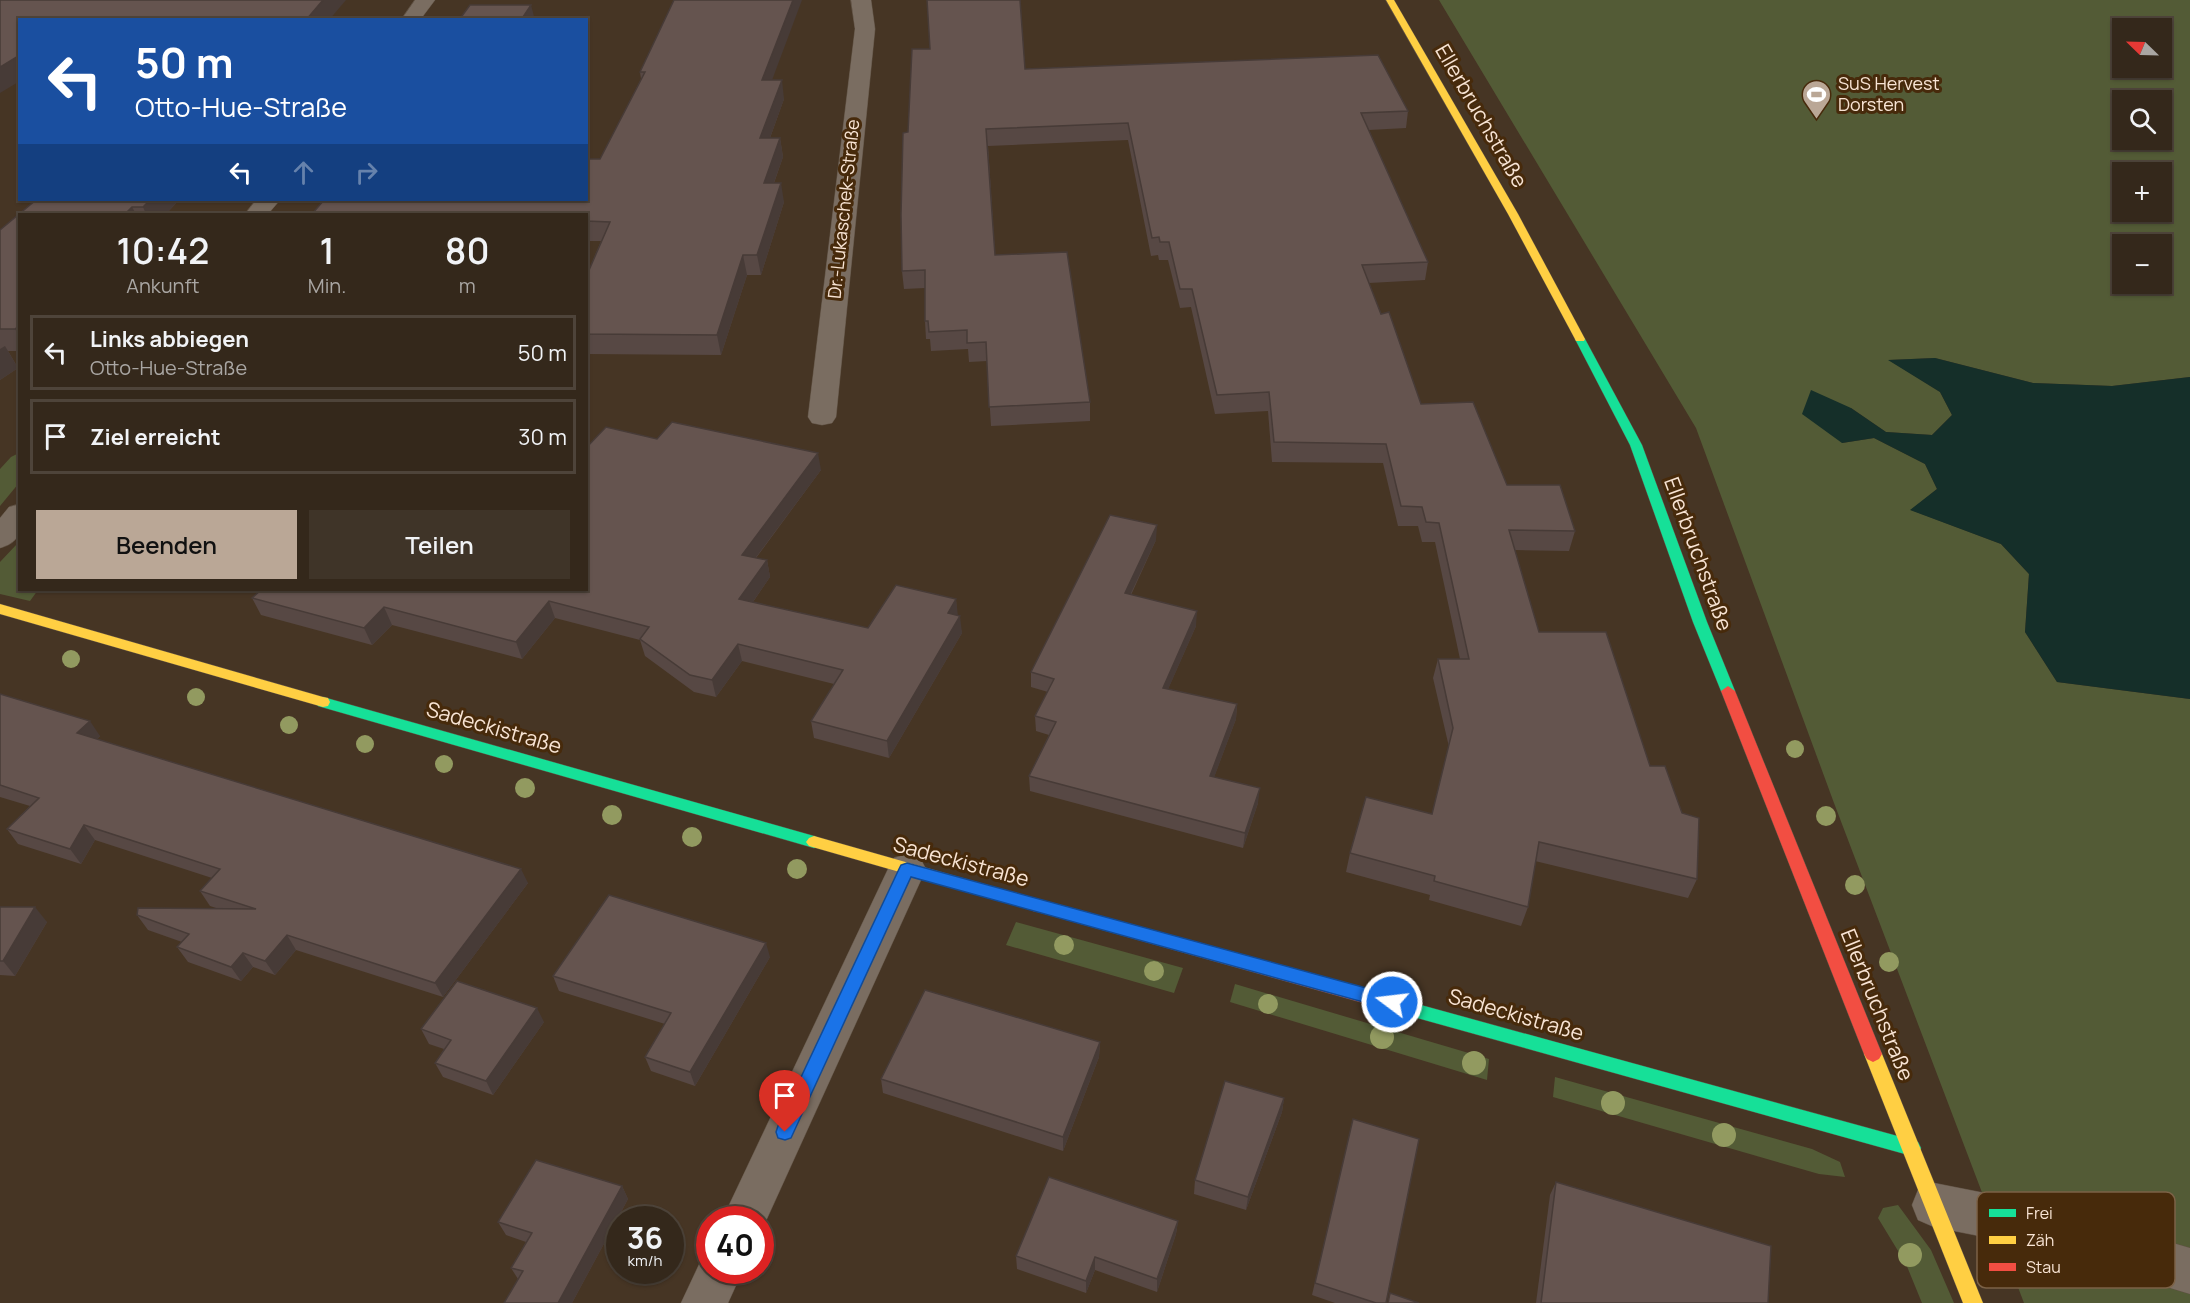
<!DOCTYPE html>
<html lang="de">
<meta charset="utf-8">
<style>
:root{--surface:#34281b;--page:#3f3428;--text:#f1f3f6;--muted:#a9a6a3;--line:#4e443a;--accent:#baa796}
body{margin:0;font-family:Manrope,sans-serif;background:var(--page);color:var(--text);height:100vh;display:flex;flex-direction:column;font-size:22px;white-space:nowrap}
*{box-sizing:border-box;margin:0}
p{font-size:20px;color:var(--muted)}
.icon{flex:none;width:33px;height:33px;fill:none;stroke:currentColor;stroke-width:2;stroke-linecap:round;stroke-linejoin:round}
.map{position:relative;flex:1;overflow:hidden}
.side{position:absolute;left:18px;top:213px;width:570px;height:378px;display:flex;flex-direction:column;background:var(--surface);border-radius:0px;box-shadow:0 2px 4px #0004,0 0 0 2px var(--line)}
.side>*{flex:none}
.banner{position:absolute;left:18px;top:18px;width:570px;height:183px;border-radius:0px;box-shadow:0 2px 4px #0004,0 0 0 2px var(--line);background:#1a4fa0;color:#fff;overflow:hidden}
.needle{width:39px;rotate:293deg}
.buttons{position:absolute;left:2112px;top:18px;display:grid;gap:12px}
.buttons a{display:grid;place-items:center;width:60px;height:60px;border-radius:0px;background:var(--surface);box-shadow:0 2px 4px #0004,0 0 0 2px var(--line);font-size:30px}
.speed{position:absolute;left:606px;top:1206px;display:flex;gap:12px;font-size:30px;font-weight:700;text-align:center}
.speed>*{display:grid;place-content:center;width:78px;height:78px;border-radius:50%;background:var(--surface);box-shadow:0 2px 4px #0004,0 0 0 2px var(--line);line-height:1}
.speed small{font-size:15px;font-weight:400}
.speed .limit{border:9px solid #d22;background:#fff;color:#111}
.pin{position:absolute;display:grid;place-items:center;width:51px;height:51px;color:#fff;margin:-62px -26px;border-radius:50% 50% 50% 0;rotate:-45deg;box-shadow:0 0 6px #0007}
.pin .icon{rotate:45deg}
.me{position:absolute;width:66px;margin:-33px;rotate:285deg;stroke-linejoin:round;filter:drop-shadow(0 0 4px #0008)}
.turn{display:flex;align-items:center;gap:21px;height:126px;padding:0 18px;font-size:27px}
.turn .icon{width:78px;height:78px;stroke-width:2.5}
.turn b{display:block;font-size:42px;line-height:51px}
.lanes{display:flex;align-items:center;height:57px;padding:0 18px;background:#0003;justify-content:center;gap:30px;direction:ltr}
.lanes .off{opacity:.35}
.eta{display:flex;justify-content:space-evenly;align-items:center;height:102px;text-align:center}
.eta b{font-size:36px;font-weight:600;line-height:42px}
.primary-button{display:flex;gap:12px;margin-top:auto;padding:12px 18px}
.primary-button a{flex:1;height:69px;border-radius:0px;background:var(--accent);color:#111;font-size:24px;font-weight:600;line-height:69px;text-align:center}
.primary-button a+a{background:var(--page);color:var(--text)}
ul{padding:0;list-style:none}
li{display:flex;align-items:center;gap:18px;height:75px;margin:0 12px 9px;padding:0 6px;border:3px solid var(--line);border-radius:0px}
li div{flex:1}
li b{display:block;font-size:22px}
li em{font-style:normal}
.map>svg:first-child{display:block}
</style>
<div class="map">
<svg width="2190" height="1303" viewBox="0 0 2190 1303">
<rect width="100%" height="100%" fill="#463524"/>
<g fill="#535b36" fill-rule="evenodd">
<path d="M1439 0H2190V377L2112 386 2033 383 1935 358 1889 360 1940 392 1952 415 1932 435 1886 432 1851 408 1842 443 1874 438 1925 464 1937 489 1911 510 2001 544 2029 574 2025 632 2057 682 2190 699V1303H2024L1834 803 1696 428ZM2122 28H2162V68H2122ZM2122 100H2162V140H2122ZM2122 172H2162V212H2122ZM2122 244H2162V284H2122Z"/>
<path d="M19 453V483L0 506V469L11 457Z"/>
<path d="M17 544H19L20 590H38L30 601 0 594V562Z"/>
<path d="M1016 922 1183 968 1174 993 1006 945Z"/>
<path d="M1235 984 1489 1059 1487 1080 1230 1002Z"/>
<path d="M1555 1077 1812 1149 1840 1162 1845 1177 1819 1174 1553 1097Z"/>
<path d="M1898 1205 1931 1250 1954 1303H1922L1906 1264 1878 1218 1883 1208Z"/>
</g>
<path fill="#152f29" d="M1935 358 2033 383 2112 386 2190 377V699L2057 682 2025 632 2029 574 2001 544 1910 510 1937 489 1925 464 1874 438 1842 443 1802 414 1811 390 1851 408 1886 432 1932 435 1952 415 1940 392 1888 360Z"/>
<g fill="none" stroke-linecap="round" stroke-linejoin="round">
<defs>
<path id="lane" d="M1934 1183 2035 1203 2190 1248V1294L2035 1247 1934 1227 1918 1220 1912 1205 1918 1190Z"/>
<g id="street">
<path d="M415 0H435L420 20H401Z"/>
<path d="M851 0H871L875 29 836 417 832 423 822 425 812 423 808 417 855 29Z"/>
<path d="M256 200H280L268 214H245Z"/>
<path d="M20 504C20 526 25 541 0 548V518L9 507Z"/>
<path d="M907 854 920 858 926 869 760 1234V1220H722L888 869 894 858Z"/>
<path d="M710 1251V1270H743L728 1303H681L704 1254Z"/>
</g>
<g id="fast">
<path d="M1580 336 1585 339 1642 445 1707 622 1735 691 1733 695 1728 696 1721 691 1693 622 1630 445 1575 339Z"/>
<path d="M323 697 814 836 819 838 822 842 819 846 814 848 318 706 316 702 318 698Z"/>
<path d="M1410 1002 1912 1140 1918 1142 1921 1148 1918 1154 1912 1156 1410 1016 1404 1014 1402 1009 1404 1004Z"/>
</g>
<g id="slow">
<path d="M1386 0H1394L1518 214 1585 339 1584 341H1576L1575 339 1508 214Z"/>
<path d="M0 604 323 697 328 698 330 702 328 706 323 707 0 614Z"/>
<path d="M814 836 1039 900 1045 901 1047 906 1045 911 1039 912 809 846 806 842 809 838Z"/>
<path d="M1873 1046 1879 1049 1882 1054 1983 1303H1963L1864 1054 1867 1049Z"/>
</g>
<g id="jam">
<path d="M1728 686 1735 691 1882 1054 1879 1059 1873 1062 1867 1059 1864 1054 1721 691Z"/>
<path d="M1039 900 1410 1002 1416 1004 1418 1009 1416 1014 1410 1016 1039 912 1033 911 1031 906 1033 901Z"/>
</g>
</defs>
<use href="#lane" stroke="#5f5143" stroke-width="1"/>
<use href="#street" stroke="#5f5143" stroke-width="1"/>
<use href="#fast" stroke="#5f5143" stroke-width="1"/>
<use href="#slow" stroke="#5f5143" stroke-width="1"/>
<use href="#jam" stroke="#5f5143" stroke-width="1"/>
<use href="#lane" fill="#7a6d61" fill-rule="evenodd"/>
<use href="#street" fill="#7a6d61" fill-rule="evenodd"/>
<use href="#fast" fill="#16e098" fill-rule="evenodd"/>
<use href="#slow" fill="#ffcf43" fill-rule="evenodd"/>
<use href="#jam" fill="#f24e42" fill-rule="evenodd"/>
</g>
<g fill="#929a60">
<circle cx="71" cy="659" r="9"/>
<circle cx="196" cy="697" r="9"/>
<circle cx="289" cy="725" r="9"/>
<circle cx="365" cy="744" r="9"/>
<circle cx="1795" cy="749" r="9"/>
<circle cx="444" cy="764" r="9"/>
<circle cx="525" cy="788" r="10"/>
<circle cx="612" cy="815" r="10"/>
<circle cx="1826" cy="816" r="10"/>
<circle cx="692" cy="837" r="10"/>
<circle cx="797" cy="869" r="10"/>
<circle cx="1855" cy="885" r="10"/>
<circle cx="1064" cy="945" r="10"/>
<circle cx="1889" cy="962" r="10"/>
<circle cx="1154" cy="971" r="10"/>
<circle cx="1268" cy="1004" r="10"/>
<circle cx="1382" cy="1037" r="12"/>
<circle cx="1474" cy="1063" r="12"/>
<circle cx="1613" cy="1103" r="12"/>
<circle cx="1724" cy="1135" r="12"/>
<circle cx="1910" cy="1255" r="12"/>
</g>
<g fill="#574844">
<path d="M1025 69 1408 111 1406 128 1369 130 1428 262 1425 280 1369 283 1381 314 1421 404 1507 485 1575 531 1569 551 1515 550 1539 632 1650 766 1697 879 1688 898 1535 861 1528 907 1521 926 1429 900 1430 895 1346 872 1350 853 1432 814 1449 747 1433 678 1438 659H1460L1435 542H1422L1418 526H1398L1383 463 1272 462 1268 411 1215 414 1191 307 1180 308 1168 260H1159L1158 255 1151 256 1128 140 988 146 995 255 1090 402V421L991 426 987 361 969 362 968 349 931 351 930 339H926L925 321V288L904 289 902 271 908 132Z"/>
<path d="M640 72 772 80 784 99 770 138H780L783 157 774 183 784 202 761 275H747L721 355 586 354V277L601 241H586V214L600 159 641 79Z"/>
<path d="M36 200H179L166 214H20V351H8L18 368 0 380V230Z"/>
<path d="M657 439 821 470 756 558 767 560 770 577 753 602 868 628 956 599 957 615 962 633 889 758 814 738 811 721 834 684 742 661 716 697 694 692 645 656 640 640 555 618 522 659 392 625 372 645 261 615 252 598Z"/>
<path d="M1156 540 1131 595 1196 626 1168 689 1237 704 1236 719 1214 777 1258 803 1243 848 1030 791 1029 776 1049 735 1036 731 1035 716 1048 692 1031 687V672Z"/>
<path d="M0 694 100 736 97 739 528 883 443 997 296 950 275 975 253 967 241 981 188 962 177 947 182 942 148 930 137 915 219 909 210 906 200 891 212 878 95 840 81 864 18 844 7 829 30 806 0 797Z"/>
<path d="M0 907 47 922 15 976 0 975Z"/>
<path d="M770 957 695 1086 651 1071 645 1057 665 1024 559 991 553 976Z"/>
<path d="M544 1022 493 1095 443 1077 435 1063 444 1049 429 1044 421 1029Z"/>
<path d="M1100 1042 1099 1057 1063 1151 883 1093 881 1079Z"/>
<path d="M1284 1098 1282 1112 1246 1210 1194 1194 1195 1180Z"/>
<path d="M1353 1119 1386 1303H1335L1312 1295Z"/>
<path d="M1556 1182 1768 1303H1536L1550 1195Z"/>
<path d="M622 1186 628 1199 572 1303H505L518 1279 511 1268 526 1242 506 1235 498 1222Z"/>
<path d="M1178 1221 1176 1234 1157 1292 1095 1270 1086 1293 1017 1269 1016 1256Z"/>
</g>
<g fill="#473b37">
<path d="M323 0H346L329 20H306Z"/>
<path d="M793 0H802L765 99 762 80Z"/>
<path d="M531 5 535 20H521Z"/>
<path d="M20 55V81L0 93V67Z"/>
<path d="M782 80 784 99 763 157 760 138Z"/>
<path d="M780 138 783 157 767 202 764 183Z"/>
<path d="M781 183 784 202 761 275 757 255Z"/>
<path d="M150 200H179L166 214H146L143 207Z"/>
<path d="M132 207 136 214H125Z"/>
<path d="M743 255 747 275 721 355 717 335Z"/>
<path d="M20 325V337L15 329Z"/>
<path d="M5 346 18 368 0 380V349Z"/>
<path d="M818 453 821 470 745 572 742 555Z"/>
<path d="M1157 525 1156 540 1124 608 1125 593Z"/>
<path d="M767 560 770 577 743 616 739 599Z"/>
<path d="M956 599 958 616 948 613Z"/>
<path d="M549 601 555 618 522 659 516 642Z"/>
<path d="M384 607 392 625 372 645 364 628Z"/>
<path d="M1197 611 1196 626 1162 703 1163 688Z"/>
<path d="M960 616 962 633 889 758 887 741Z"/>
<path d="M738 644 742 661 716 697 712 680Z"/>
<path d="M1237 704 1236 719 1209 791 1210 776Z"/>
<path d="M90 721 100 736 88 748 77 733Z"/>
<path d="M1260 788 1258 803 1243 848 1245 833Z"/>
<path d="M84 825 95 840 81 864 70 849Z"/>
<path d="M521 869 528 883 443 997 435 983Z"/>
<path d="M35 907 47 922 15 976 3 961Z"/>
<path d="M287 935 296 950 275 975 265 961Z"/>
<path d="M766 943 770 957 695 1086 690 1072Z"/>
<path d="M243 953 253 967 241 981 231 967Z"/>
<path d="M537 1008 544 1022 493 1095 486 1081Z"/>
<path d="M1100 1042 1099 1057 1063 1151V1137Z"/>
<path d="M1284 1098 1282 1112 1246 1210 1248 1197Z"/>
<path d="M622 1186 628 1199 572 1303H558Z"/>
<path d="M1178 1221 1176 1234 1157 1292V1279Z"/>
<path d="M1095 1257V1270L1086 1293V1281Z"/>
</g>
<g fill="#65544f" stroke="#473b37" stroke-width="1.5">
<path d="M0 0H323L306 20H20V55L0 67Z"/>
<path d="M674 0H793L762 80H782L760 138H780L764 183H781L757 255H743L717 335 586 334V277L610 222 586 221V214H312L324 200H586V159H600L645 72H640Z"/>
<path d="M927 0H1020L1025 69 1378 55 1408 111 1361 113 1428 262 1362 265 1381 314 1389 312 1421 404 1473 402 1507 485H1560L1575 531 1509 530 1539 632H1606L1650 766H1665L1682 813 1699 818 1697 879 1539 842 1528 907 1434 881 1435 876 1350 853 1366 797 1432 814 1453 728 1438 659H1469L1439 523 1426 522 1422 507 1401 506 1386 444 1274 442 1269 392 1217 395 1192 289H1180L1169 242H1160L1159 237 1152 238 1128 123 986 129 995 255 1067 252 1090 402 989 407 986 342 967 343V330L929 332 928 321H925V270L902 271 901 215 903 133 908 132 912 49H930Z"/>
<path d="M470 5H531L521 20H459Z"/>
<path d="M36 200H150L143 207H132L125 214H20V325L15 329H0V230Z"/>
<path d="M672 422 818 453 742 555 767 560 739 599 868 628 896 585 956 599 948 613 960 616 887 741 811 721 843 670 738 644 712 680 690 675 640 639 649 627 549 601 516 642 384 607 364 628 252 598 261 590H586V448L606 427 657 439Z"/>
<path d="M1110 515 1157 525 1125 593 1197 611 1163 688 1237 704 1210 776 1260 788 1245 833 1029 776 1056 722 1035 716 1054 679 1031 672Z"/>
<path d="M0 694 90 721 77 733 521 869 435 983 287 935 265 961 243 953 231 967 177 947 189 934 137 915 138 908 256 909 200 891 220 869 84 825 70 849 7 829 39 798 0 785Z"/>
<path d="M609 895 766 943 690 1072 645 1057 671 1013 553 976Z"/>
<path d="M0 907H35L3 961H0Z"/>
<path d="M457 981 537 1008 486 1081 435 1063 451 1040 421 1029Z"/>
<path d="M925 990 1100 1042 1063 1137 881 1079Z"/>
<path d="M1225 1081 1284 1098 1248 1197 1195 1180Z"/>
<path d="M1353 1119 1419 1139 1386 1303H1376L1315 1283Z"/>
<path d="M536 1160 622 1186 558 1303H504L523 1271 511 1268 532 1233 498 1222Z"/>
<path d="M1049 1177 1178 1221 1157 1279 1095 1257 1086 1281 1016 1256Z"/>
<path d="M1556 1182 1771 1246 1768 1303H1541Z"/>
<path d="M1390 1293 1419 1303H1388Z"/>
</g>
<path fill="#1a73e8" stroke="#114b97" stroke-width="1.5" d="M907 863 1392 995 1397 997 1400 1002 1397 1008 1392 1010 911 877 791 1138 785 1140 778 1138 776 1132 778 1126 899 869 901 865Z"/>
<defs>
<symbol id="stadium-pin" viewBox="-11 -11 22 30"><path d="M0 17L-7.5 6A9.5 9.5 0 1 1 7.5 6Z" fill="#baa796" stroke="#472a0b"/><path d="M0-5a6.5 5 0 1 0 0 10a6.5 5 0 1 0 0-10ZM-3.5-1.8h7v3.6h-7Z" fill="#fff"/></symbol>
</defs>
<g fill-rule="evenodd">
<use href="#stadium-pin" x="1800" y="78" width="33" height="45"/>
</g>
<g text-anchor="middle" stroke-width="6" stroke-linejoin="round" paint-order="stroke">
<g font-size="18" fill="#f8e4d4" stroke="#472a0b" text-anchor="start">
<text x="1838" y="90">SuS Hervest<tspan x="1838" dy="21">Dorsten</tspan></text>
</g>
<g font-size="18" fill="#f8e4d4" stroke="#472a0b">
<text transform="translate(844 209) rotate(-84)" y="6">Dr.-Lukaschek-Straße</text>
</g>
<g font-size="21" fill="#f8e4d4" stroke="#472a0b">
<text transform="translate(1481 116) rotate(60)" y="7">Ellerbruchstraße</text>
<text transform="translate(1698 554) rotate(70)" y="7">Ellerbruchstraße</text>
<text transform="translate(494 728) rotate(16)" y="7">Sadeckistraße</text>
<text transform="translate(961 862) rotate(15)" y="7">Sadeckistraße</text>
<text transform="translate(1877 1005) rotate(68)" y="7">Ellerbruchstraße</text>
<text transform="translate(1516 1015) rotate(16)" y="7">Sadeckistraße</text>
</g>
</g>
<rect x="1977" y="1192" width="198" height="96" rx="9" fill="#472a0b" stroke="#7c6247" stroke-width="1.5"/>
<rect x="1989" y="1209" width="27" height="8" fill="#16e098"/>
<rect x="1989" y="1236" width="27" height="8" fill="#ffcf43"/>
<rect x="1989" y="1263" width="27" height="8" fill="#f24e42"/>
<g font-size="16" fill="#f8e4d4">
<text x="2026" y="1219">Frei</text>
<text x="2026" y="1246">Zäh</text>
<text x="2026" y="1273">Stau</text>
</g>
</svg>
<div class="buttons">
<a><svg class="needle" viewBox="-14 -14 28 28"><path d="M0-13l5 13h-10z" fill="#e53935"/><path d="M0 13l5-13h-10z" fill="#a9a6a3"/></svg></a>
<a><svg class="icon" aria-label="search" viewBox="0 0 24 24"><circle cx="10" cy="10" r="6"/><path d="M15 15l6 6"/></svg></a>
<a>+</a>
<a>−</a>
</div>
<div class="speed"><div>36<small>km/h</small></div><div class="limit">40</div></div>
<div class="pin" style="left:785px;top:1132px;background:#d93025"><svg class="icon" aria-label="arrive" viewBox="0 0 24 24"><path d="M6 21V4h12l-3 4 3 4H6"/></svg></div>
<svg class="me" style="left:1392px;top:1002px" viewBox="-20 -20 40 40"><circle r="17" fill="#1a73e8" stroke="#fff" stroke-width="3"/><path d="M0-11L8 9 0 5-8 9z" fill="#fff"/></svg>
<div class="banner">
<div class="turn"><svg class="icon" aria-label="left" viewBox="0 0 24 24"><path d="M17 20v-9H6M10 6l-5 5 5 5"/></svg><div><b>50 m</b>Otto-Hue-Straße</div></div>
<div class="lanes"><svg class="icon" aria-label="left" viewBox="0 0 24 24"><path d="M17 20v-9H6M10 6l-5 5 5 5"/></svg><svg class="icon off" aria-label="ahead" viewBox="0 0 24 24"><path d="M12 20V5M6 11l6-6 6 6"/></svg><svg class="icon off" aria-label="right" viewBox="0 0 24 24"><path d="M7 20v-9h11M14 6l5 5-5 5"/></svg></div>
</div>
<section class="side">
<div class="eta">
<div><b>10:42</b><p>Ankunft</p></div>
<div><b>1</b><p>Min.</p></div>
<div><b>80</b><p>m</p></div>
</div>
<ul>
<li><svg class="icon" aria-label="left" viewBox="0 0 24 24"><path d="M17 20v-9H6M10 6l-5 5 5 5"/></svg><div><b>Links abbiegen</b><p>Otto-Hue-Straße</p></div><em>50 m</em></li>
<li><svg class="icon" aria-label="arrive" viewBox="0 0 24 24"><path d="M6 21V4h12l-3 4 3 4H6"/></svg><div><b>Ziel erreicht</b></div><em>30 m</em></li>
</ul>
<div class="primary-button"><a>Beenden</a><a>Teilen</a></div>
</section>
</div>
